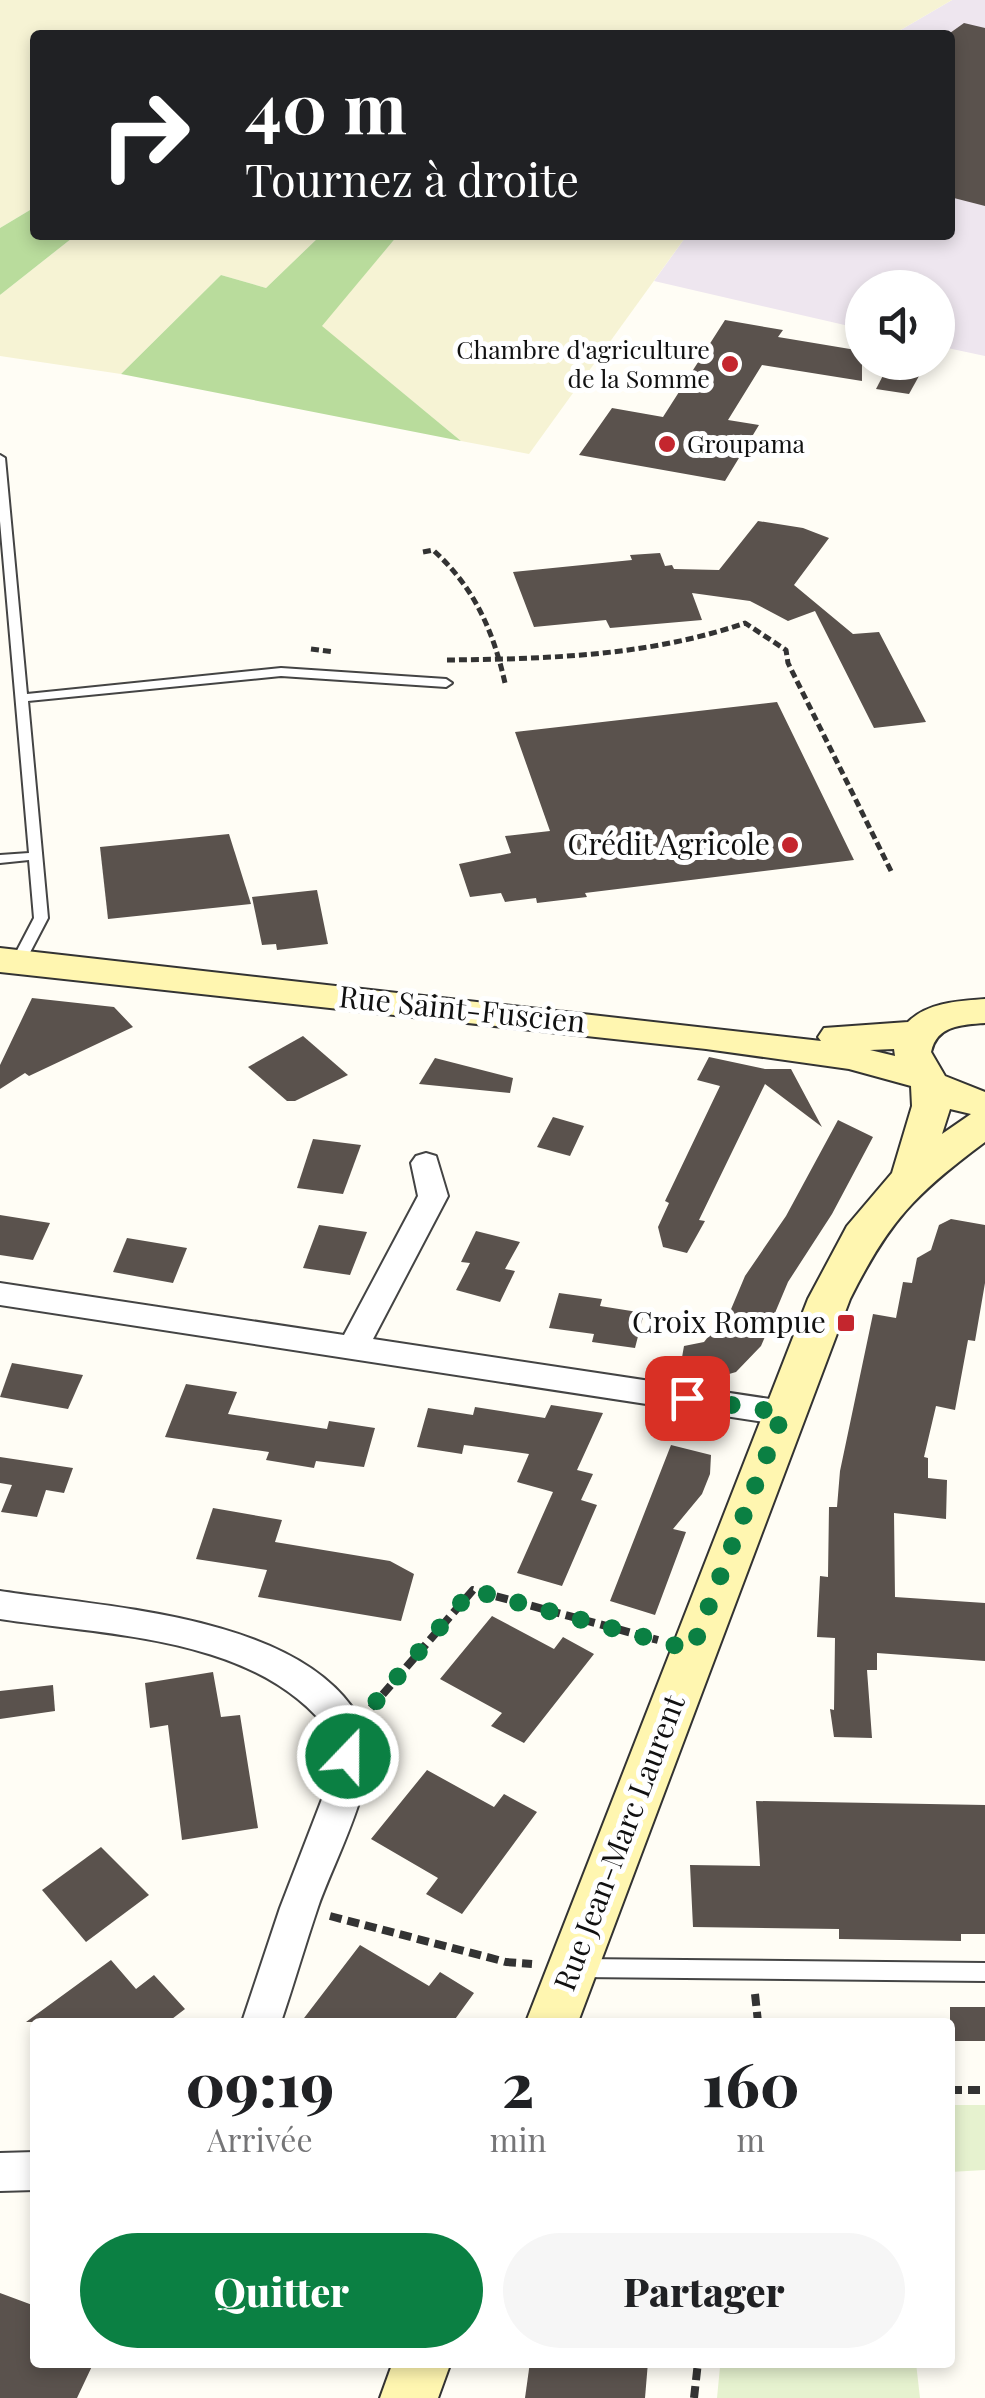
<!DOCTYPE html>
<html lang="fr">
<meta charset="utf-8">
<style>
:root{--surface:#fff;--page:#f6f6f6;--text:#202124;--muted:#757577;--accent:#0b8043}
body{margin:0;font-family:"Playfair Display",serif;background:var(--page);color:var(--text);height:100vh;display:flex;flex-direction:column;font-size:38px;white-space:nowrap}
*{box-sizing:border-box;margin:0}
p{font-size:32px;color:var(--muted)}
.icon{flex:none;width:55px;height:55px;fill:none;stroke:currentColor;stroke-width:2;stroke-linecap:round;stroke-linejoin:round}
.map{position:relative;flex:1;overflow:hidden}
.panel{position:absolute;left:30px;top:2018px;width:925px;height:350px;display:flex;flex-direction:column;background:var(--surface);border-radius:10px;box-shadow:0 5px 15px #0003}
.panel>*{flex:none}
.guide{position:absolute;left:30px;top:30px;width:925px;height:210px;border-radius:10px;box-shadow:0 5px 15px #0003;background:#202124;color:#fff;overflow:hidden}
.buttons{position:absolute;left:845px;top:270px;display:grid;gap:20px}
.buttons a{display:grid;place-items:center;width:110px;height:110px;border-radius:50%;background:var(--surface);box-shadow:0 5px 15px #0003;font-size:50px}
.pin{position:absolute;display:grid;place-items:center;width:85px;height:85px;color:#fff;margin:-42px;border-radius:20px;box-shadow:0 5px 15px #0006}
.me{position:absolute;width:110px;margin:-55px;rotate:22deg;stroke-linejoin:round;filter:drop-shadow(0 0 8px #0008)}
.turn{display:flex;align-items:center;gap:35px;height:210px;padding:0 50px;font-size:45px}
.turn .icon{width:130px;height:130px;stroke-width:2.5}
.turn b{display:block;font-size:70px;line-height:85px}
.eta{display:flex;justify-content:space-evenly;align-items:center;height:170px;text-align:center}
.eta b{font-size:60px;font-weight:800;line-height:70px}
.action{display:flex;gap:20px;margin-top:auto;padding:20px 50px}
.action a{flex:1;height:115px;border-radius:60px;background:var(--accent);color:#fff;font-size:40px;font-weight:800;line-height:115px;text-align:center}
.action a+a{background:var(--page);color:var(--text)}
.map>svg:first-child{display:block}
</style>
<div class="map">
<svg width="985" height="2398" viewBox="0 0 985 2398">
<rect width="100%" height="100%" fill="#fffdf5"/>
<path fill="#eee6ef" d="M952 0H985V356L938 346V288H862V329L654 281 687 235H950V35H892Z"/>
<g fill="#f6f3d4">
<path d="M0 0H952L892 35H35V207L0 228Z"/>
<path d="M76 235H321L266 288 221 275 121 374 0 356V295Z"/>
<path d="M398 235H687L529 454 461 441 321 326Z"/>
</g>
<g fill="#b9dc9c">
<path d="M35 207V235H76L0 295V228Z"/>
<path d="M321 235H398L322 326 461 441 121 374 221 275 266 288Z"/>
</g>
<g fill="#e6f2cf">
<path d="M950 2105H985V2170L950 2172Z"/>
<path d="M700 2363H916L920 2398H717L720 2367Z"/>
</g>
<g fill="#5a524d">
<path d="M964 23 985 28V206L950 197V33Z"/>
<path d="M725 320 783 330 778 337 862 351V381L762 365 728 420 759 425 725 481 579 455 612 408 663 417Z"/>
<path d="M890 362 924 367 909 394 876 389Z"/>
<path d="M758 521 803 528 829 538 794 585 853 634 879 632 926 722 874 728 815 611 788 621 750 601 692 593 702 620 610 628 606 620 534 627 513 572 632 560 630 555 660 553 665 566 672 565 674 569 719 570Z"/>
<path d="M777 702 854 860 585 893 587 897 537 903 536 898 505 902 501 893 470 897 459 864 511 853 505 836 550 831 515 732Z"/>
<path d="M229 834 251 904 108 919 100 847Z"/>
<path d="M317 890 328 944 277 950 276 944 262 945 252 897Z"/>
<path d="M32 998 114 1007 133 1027 29 1076 25 1073 0 1089V1065Z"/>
<path d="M303 1036 348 1075 295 1101H287L248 1067Z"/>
<path d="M709 1057 765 1069H791L822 1127 765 1084 699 1220 705 1221 687 1253 663 1247 658 1227 669 1203 665 1201 720 1086 697 1080Z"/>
<path d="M435 1058 513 1078 510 1093 419 1084Z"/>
<path d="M553 1117 584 1126 570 1156 537 1147Z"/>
<path d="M838 1120 873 1137 832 1214 788 1282 761 1346 736 1372 705 1381 678 1380 684 1346 704 1342 712 1332 721 1333 745 1276 786 1216Z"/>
<path d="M313 1139 361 1145 343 1194 297 1188Z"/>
<path d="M0 1215 50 1223 33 1260 0 1255Z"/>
<path d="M951 1219 985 1225V1283L975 1341 968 1340 955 1410 936 1406 924 1457 928 1458V1478L947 1480 946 1519 894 1513 895 1597 985 1603V1661L877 1653V1670H867L872 1738 834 1737 830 1709 834 1710 835 1638 817 1637 820 1576 828 1577 829 1507H837L840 1471 873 1314 896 1318 903 1282 912 1283 917 1258 931 1250 939 1225Z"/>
<path d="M319 1225 367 1232 350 1275 303 1268Z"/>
<path d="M476 1231 520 1242 505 1269 515 1271 500 1302 456 1290 470 1263 461 1262Z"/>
<path d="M127 1238 187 1248 173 1283 113 1272Z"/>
<path d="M559 1293 602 1299 600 1306 644 1313 635 1348 592 1342 594 1334 549 1328Z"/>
<path d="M12 1363 83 1375 68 1409 0 1397Z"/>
<path d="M186 1384 237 1392 228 1414 327 1429 329 1421 375 1428 364 1467 316 1461 314 1468 266 1460 269 1452 165 1437Z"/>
<path d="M551 1405 603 1413 577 1470 593 1474 581 1500 597 1505 562 1586 517 1573 553 1492 517 1482 529 1454 464 1445 462 1454 417 1447 428 1408 473 1415 475 1407 545 1418Z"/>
<path d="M671 1445 711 1455 710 1474 702 1494 673 1529 686 1532 655 1615 610 1601Z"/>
<path d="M0 1457 73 1468 64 1493 46 1490 37 1517 1 1512 12 1485 0 1483Z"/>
<path d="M213 1508 282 1520 275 1542 390 1561 414 1574 401 1621 258 1597 267 1570 196 1559Z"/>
<path d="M492 1616 554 1649 563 1637 594 1654 524 1743 491 1726 502 1713 440 1679Z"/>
<path d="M213 1672 221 1717 240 1715 258 1828 182 1840 168 1725 150 1728 145 1683Z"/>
<path d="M53 1685 55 1711 0 1719V1691Z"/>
<path d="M427 1770 494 1807 504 1794 537 1812 462 1914 426 1894 438 1878 371 1839Z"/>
<path d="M756 1801 985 1805V1934H961V1941L839 1939V1929L693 1927 690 1865 760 1866Z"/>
<path d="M101 1847 149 1895 86 1942 42 1890Z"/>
<path d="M360 1945 429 1986 440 1972 474 1993 453 2022H301Z"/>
<path d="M111 1960 136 1989 154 1975 185 2009 168 2022H26Z"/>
<rect x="950" y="2007" width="35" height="34"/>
<path d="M0 2293 35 2306V2362H94L77 2398H0Z"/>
<path d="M530 2362H648L645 2398H525Z"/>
</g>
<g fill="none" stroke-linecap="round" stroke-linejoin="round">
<defs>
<g id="lane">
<path d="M0 455 5 458 27 694 281 668 446 679 452 683 446 687 281 676 28 701 48 918 25 962 18 966 11 962 34 918 29 860 0 863V855L29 853 0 521Z"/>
<path d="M579 1959 985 1963V1981L579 1977 572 1974 569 1968 572 1962Z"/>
</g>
<g id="street">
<path d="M426 1153 436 1156 448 1196 373 1339 783 1401 794 1404 799 1413 794 1422 783 1425 0 1305V1283L344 1335 418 1196 411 1163 416 1156Z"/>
<path d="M0 1591C104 1607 286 1615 352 1707 357 1715 366 1724 368 1733 377 1784 335 1858 318 1907 305 1945 294 1984 281 2022H242L280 1908 329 1781 332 1735C261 1636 110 1636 0 1619Z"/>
<path d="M35 2152V2190L0 2191V2153Z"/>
</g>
<g id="secondary">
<path d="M0 948 821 1041 818 1037 824 1028 908 1022C928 1002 959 1001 985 999V1023C961 1025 937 1025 931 1052L945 1076 985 1092V1142C915 1194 889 1221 850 1299L578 2022H526L808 1299 847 1226 892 1173 912 1106 911 1086 849 1069 706 1049 0 972ZM894 1049 895 1056 870 1050ZM950 1109 971 1114 942 1134Z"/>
<path d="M393 2362H451L438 2398H380Z"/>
</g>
</defs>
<use href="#lane" stroke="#444" stroke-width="4"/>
<use href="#street" stroke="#444" stroke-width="4"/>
<use href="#secondary" stroke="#333" stroke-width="4"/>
<g stroke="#333" stroke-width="5" stroke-dasharray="8 4" stroke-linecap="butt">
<path d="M423 552 433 550C474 587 493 630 505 683"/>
<path d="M311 649 334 652"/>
<path d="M447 660C547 659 650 656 745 623L786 650 788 663 892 873"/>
</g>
<g stroke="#333" stroke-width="8" stroke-dasharray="12 6" stroke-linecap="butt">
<path d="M371 1708 473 1590 658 1640"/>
<path d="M330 1916 506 1962 532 1964"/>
<path d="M755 1994 758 2022"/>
<path d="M950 2090H985"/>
<path d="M694 2398 698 2362"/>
</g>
<use href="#lane" fill="#fff" fill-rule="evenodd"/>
<use href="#street" fill="#fff" fill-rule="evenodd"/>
<use href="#secondary" fill="#fff6b0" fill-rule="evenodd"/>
</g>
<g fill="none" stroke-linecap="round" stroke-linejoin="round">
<path stroke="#0b8043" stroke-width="18" stroke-dasharray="0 32.4" d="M348 1756 350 1732 472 1590 692 1650 783 1413 687 1398"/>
</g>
<g fill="#c4262e" stroke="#fff" stroke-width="4">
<circle cx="730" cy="364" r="10"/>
<circle cx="667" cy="444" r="10"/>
<circle cx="790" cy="845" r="10"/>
<rect x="836" y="1313" width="20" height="20" rx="5"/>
</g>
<g text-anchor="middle" stroke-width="10" stroke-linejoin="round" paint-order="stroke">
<g font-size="25" fill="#111" stroke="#fff" text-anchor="end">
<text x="710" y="359">Chambre d'agriculture<tspan x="710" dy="29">de la Somme</tspan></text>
<text x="687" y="453" text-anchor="start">Groupama</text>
</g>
<g font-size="30" fill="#111" stroke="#fff" text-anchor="end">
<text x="770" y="855">Crédit Agricole</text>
<text x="826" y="1333">Croix Rompue</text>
</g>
<g font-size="30" fill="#111" stroke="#fff">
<text transform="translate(462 1010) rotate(6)" y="10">Rue Saint-Fuscien</text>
<text transform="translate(620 1843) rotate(-69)" y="10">Rue Jean-Marc Laurent</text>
</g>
</g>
</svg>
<div class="buttons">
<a><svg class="icon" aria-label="sound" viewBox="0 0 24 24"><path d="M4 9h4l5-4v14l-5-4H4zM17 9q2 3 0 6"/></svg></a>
</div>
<div class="pin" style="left:687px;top:1398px;background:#d93025"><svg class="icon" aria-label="arrive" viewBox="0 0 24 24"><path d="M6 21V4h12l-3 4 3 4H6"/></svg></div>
<svg class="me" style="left:348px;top:1756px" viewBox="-20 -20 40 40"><circle r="17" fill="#0b8043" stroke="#fff" stroke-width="3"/><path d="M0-11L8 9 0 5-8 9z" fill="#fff"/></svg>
<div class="guide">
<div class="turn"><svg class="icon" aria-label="right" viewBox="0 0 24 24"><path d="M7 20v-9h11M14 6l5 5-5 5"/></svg><div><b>40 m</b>Tournez à droite</div></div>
</div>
<section class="panel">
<div class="eta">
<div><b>09:19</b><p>Arrivée</p></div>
<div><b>2</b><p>min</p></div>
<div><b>160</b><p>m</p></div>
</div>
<div class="action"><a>Quitter</a><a>Partager</a></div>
</section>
</div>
